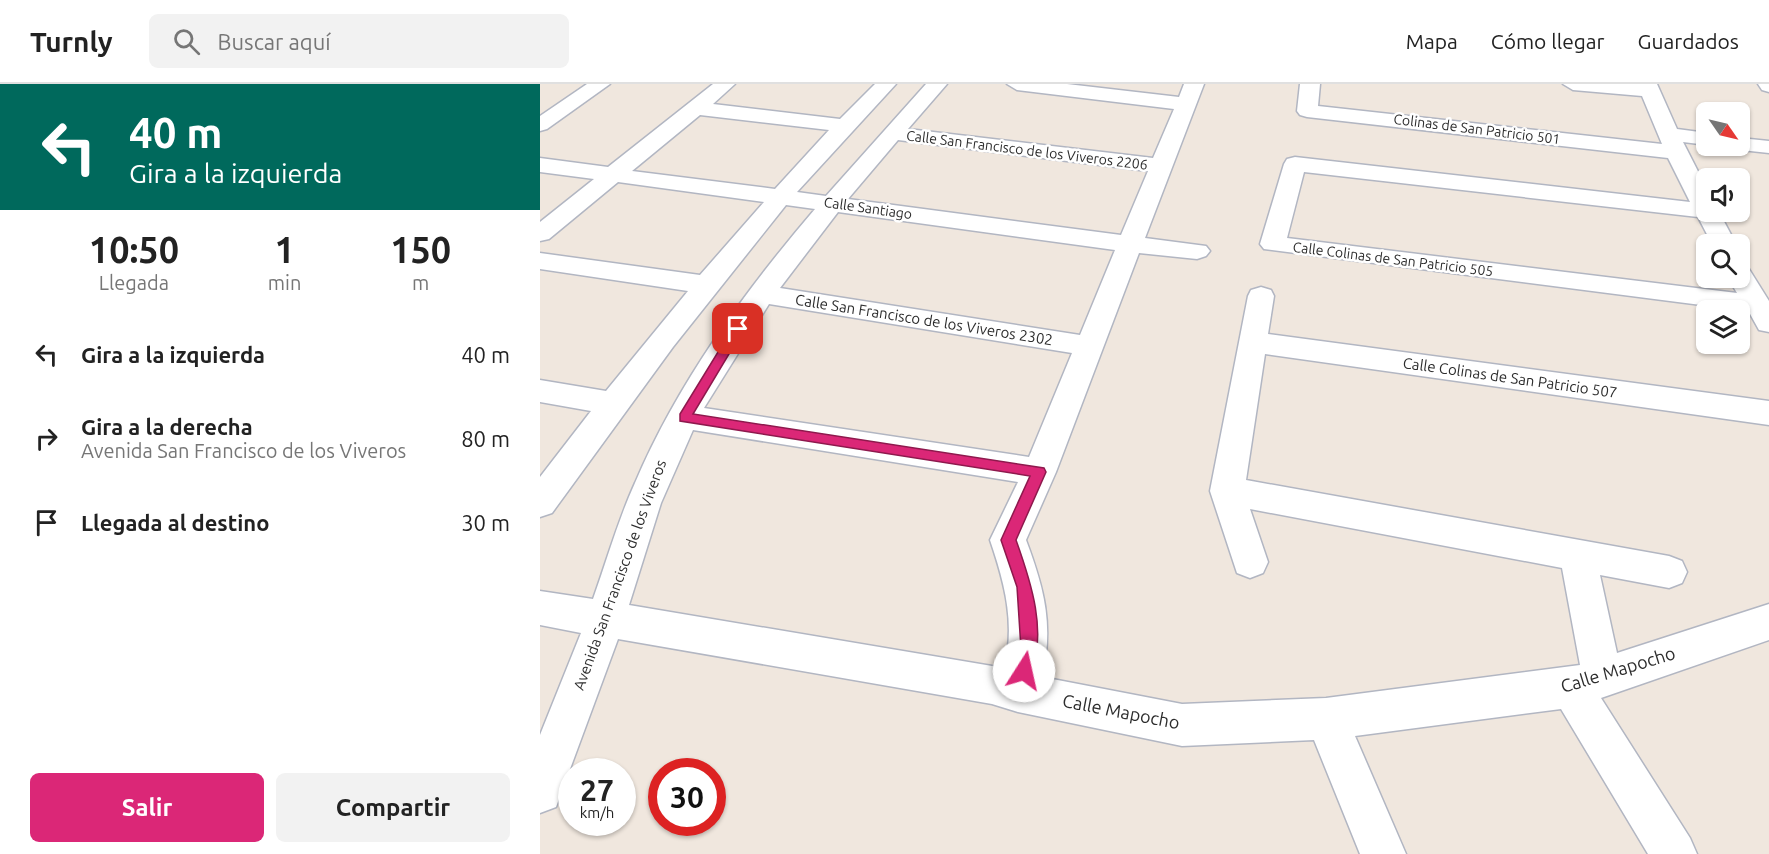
<!DOCTYPE html>
<html lang="es">
<meta charset="utf-8">
<style>
:root{--surface:#fff;--page:#f2f2f2;--text:#222;--muted:#767676;--line:#e0e0e0;--accent:#db2777}
body{margin:0;font-family:Ubuntu,sans-serif;background:var(--page);color:var(--text);height:100vh;display:flex;flex-direction:column;font-size:22px;white-space:nowrap}
*{box-sizing:border-box;margin:0}
p{font-size:20px;color:var(--muted)}
.icon{flex:none;width:33px;height:33px;fill:none;stroke:currentColor;stroke-width:2;stroke-linecap:round;stroke-linejoin:round}
.map{position:relative;flex:1;overflow:hidden}
.side{display:flex;flex-direction:column;background:var(--surface);width:540px}
.side>*{flex:none}
.top-card{background:#00695c;color:#fff;overflow:hidden}
.needle{width:39px;rotate:124deg}
.buttons{position:absolute;left:1156px;top:18px;display:grid;gap:12px}
.buttons a{display:grid;place-items:center;width:54px;height:54px;border-radius:9px;background:var(--surface);box-shadow:0 2px 4px #0004;font-size:30px}
.speed{position:absolute;left:18px;top:674px;display:flex;gap:12px;font-size:30px;font-weight:700;text-align:center}
.speed>*{display:grid;place-content:center;width:78px;height:78px;border-radius:50%;background:var(--surface);box-shadow:0 2px 4px #0004;line-height:1}
.speed small{font-size:15px;font-weight:400}
.speed .limit{border:9px solid #d22;background:#fff;color:#111}
.pin{position:absolute;display:grid;place-items:center;width:51px;height:51px;color:#fff;margin:-26px;border-radius:12px;box-shadow:0 3px 9px #0006}
.me{position:absolute;width:66px;margin:-33px;rotate:10deg;stroke-linejoin:round;filter:drop-shadow(0 0 4px #0008)}
.turn{display:flex;align-items:center;gap:21px;height:126px;padding:0 30px;font-size:27px}
.turn .icon{width:78px;height:78px;stroke-width:2.5}
.turn b{display:block;font-size:42px;line-height:51px}
.eta{display:flex;justify-content:space-evenly;align-items:center;height:102px;text-align:center}
.eta b{font-size:36px;font-weight:700;line-height:42px}
.cta{display:flex;gap:12px;margin-top:auto;padding:12px 30px}
.cta a{flex:1;height:69px;border-radius:9px;background:var(--accent);color:#fff;font-size:24px;font-weight:700;line-height:69px;text-align:center}
.cta a+a{background:var(--page);color:var(--text)}
ul{padding:0;list-style:none}
li{display:flex;align-items:center;gap:18px;height:84px;padding:0 30px}
li div{flex:1}
li b{display:block;font-size:22px}
li em{font-style:normal}
header{display:flex;align-items:center;gap:36px;box-sizing:border-box;height:84px;padding:0 30px;background:var(--surface);border-bottom:2px solid var(--line)}
header strong{font-size:28px}
nav{display:flex;gap:33px;margin-inline-start:auto;font-size:21px}
.search{width:420px;height:54px;background:var(--page);display:flex;align-items:center;gap:15px;box-sizing:border-box;padding:0 21px;border-radius:9px;color:var(--muted);font-size:22px}
main{display:flex;flex:1;min-height:0}
.map>svg:first-child{display:block}
</style>
<header>
<strong>Turnly</strong>
<div class="search"><svg class="icon" aria-label="search" viewBox="0 0 24 24"><circle cx="10" cy="10" r="6"/><path d="M15 15l6 6"/></svg>Buscar aquí</div>
<nav><a>Mapa</a><a>Cómo llegar</a><a>Guardados</a></nav>
</header>
<main>
<section class="side">
<div class="top-card">
<div class="turn"><svg class="icon" aria-label="left" viewBox="0 0 24 24"><path d="M17 20v-9H6M10 6l-5 5 5 5"/></svg><div><b>40 m</b>Gira a la izquierda</div></div>
</div>
<div class="eta">
<div><b>10:50</b><p>Llegada</p></div>
<div><b>1</b><p>min</p></div>
<div><b>150</b><p>m</p></div>
</div>
<ul>
<li><svg class="icon" aria-label="left" viewBox="0 0 24 24"><path d="M17 20v-9H6M10 6l-5 5 5 5"/></svg><div><b>Gira a la izquierda</b></div><em>40 m</em></li>
<li><svg class="icon" aria-label="right" viewBox="0 0 24 24"><path d="M7 20v-9h11M14 6l5 5-5 5"/></svg><div><b>Gira a la derecha</b><p>Avenida San Francisco de los Viveros</p></div><em>80 m</em></li>
<li><svg class="icon" aria-label="arrive" viewBox="0 0 24 24"><path d="M6 21V4h12l-3 4 3 4H6"/></svg><div><b>Llegada al destino</b></div><em>30 m</em></li>
</ul>
<div class="cta"><a>Salir</a><a>Compartir</a></div>
</section>
<div class="map">
<svg width="1229" height="770" viewBox="0 0 1229 770">
<rect width="100%" height="100%" fill="#f0e7de"/>
<g fill="none" stroke-linecap="round" stroke-linejoin="round">
<defs>
<g id="minor">
<path d="M47 0H70L7 45 0 47V32Z"/>
<path d="M173 0H195L173 20 300 35 335 0H356L257 108 286 112 386 0H407L368 45 613 74 634 25 477 6 467 0H527L639 13 644 0H664L605 154 666 162 670 167 666 172 657 175 599 169 516 388 486 456C504 504 514 541 502 593L642 620 786 614 1040 581 1022 484 710 425 728 478 723 489 710 494 697 489 670 407 708 212 711 206 721 203 731 206 734 212 728 250 1229 317V341L725 270 706 396 1129 472 1142 477 1147 488 1142 499 1129 504 1060 491 1077 569 1229 520V556L1061 614 1150 754 1157 770H1108L1021 625 815 652 866 770H820L774 656 642 662 478 628 452 620 78 555 16 723 0 729V651L41 549 0 541V507L53 515C67 476 78 436 95 399 138 298 205 207 275 125L246 121 133 263 12 429 0 433V393L51 327 0 318V296L66 307 148 207 0 185V169L160 191 224 118 78 98 9 155 0 157V138L54 95 0 88V74L68 83ZM160 31 289 46 235 105 92 87ZM358 56 608 87 581 151 308 115ZM298 128 575 166 540 251 240 204ZM229 220 532 269 489 373 164 324ZM153 346 478 398 450 456C464 497 476 540 464 584L89 521 121 419Z"/>
<path d="M760 0H780L778 22 1122 60 1102 12 1033 6 1023 0H1117L1137 45 1167 49V61L1143 58 1167 105V128H1179L1196 160H1172L1158 133 764 88 747 154 1197 209 1188 194H1200V183L1209 185 1229 217V248L1219 246 1209 228 1200 226 724 165 720 160 744 80 747 75 755 73 1150 118 1128 74 767 33 760 31 757 27Z"/>
<path d="M1218 0H1229V8L1222 6Z"/>
<path d="M1200 54 1229 57V69L1192 65 1190 62H1200Z"/>
</g>
</defs>
<use href="#minor" stroke="#b2b6c2" stroke-width="3"/>
<use href="#minor" fill="#fff" fill-rule="evenodd"/>
</g>
<path fill="#db2777" stroke="#8e194d" stroke-width="1.5" d="M198 241 204 245 153 330 504 384 506 388 476 456C491 498 508 549 490 592L484 595 478 592 475 587 481 565 477 503 461 456 490 392 140 337V330L194 242Z"/>
<g text-anchor="middle" stroke-width="5" stroke-linejoin="round" paint-order="stroke">
<g font-size="14" fill="#2d2d2d" stroke="#fff">
<text transform="translate(937 45) rotate(7)" y="5">Colinas de San Patricio 501</text>
<text transform="translate(487 66) rotate(7)" y="5">Calle San Francisco de los Viveros 2206</text>
<text transform="translate(328 124) rotate(8)" y="5">Calle Santiago</text>
<text transform="translate(853 175) rotate(7)" y="5">Calle Colinas de San Patricio 505</text>
</g>
<g font-size="15" fill="#2d2d2d" stroke="#fff">
<text transform="translate(384 236) rotate(9)" y="5">Calle San Francisco de los Viveros 2302</text>
<text transform="translate(970 294) rotate(8)" y="5">Calle Colinas de San Patricio 507</text>
<text transform="translate(80 491) rotate(-70)" y="5">Avenida San Francisco de los Viveros</text>
</g>
<g font-size="18" fill="#2d2d2d" stroke="#fff">
<text transform="translate(1078 586) rotate(-17)" y="6">Calle Mapocho</text>
<text transform="translate(581 628) rotate(11)" y="6">Calle Mapocho</text>
</g>
</g>
</svg>
<div class="buttons">
<a><svg class="needle" viewBox="-14 -14 28 28"><path d="M0-13l5 13h-10z" fill="#e53935"/><path d="M0 13l5-13h-10z" fill="#767676"/></svg></a>
<a><svg class="icon" aria-label="sound" viewBox="0 0 24 24"><path d="M4 9h4l5-4v14l-5-4H4zM17 9q2 3 0 6"/></svg></a>
<a><svg class="icon" aria-label="search" viewBox="0 0 24 24"><circle cx="10" cy="10" r="6"/><path d="M15 15l6 6"/></svg></a>
<a><svg class="icon" aria-label="layers" viewBox="0 0 24 24"><path d="M12 4l9 5-9 5-9-5zM3 14l9 5 9-5"/></svg></a>
</div>
<div class="speed"><div>27<small>km/h</small></div><div class="limit">30</div></div>
<div class="pin" style="left:198px;top:245px;background:#d93025"><svg class="icon" aria-label="arrive" viewBox="0 0 24 24"><path d="M6 21V4h12l-3 4 3 4H6"/></svg></div>
<svg class="me" style="left:484px;top:587px" viewBox="-20 -20 40 40"><circle r="19" fill="#fff"/><path d="M0-13L10 11 0 6-10 11z" fill="#db2777"/></svg>
</div>
</main>
